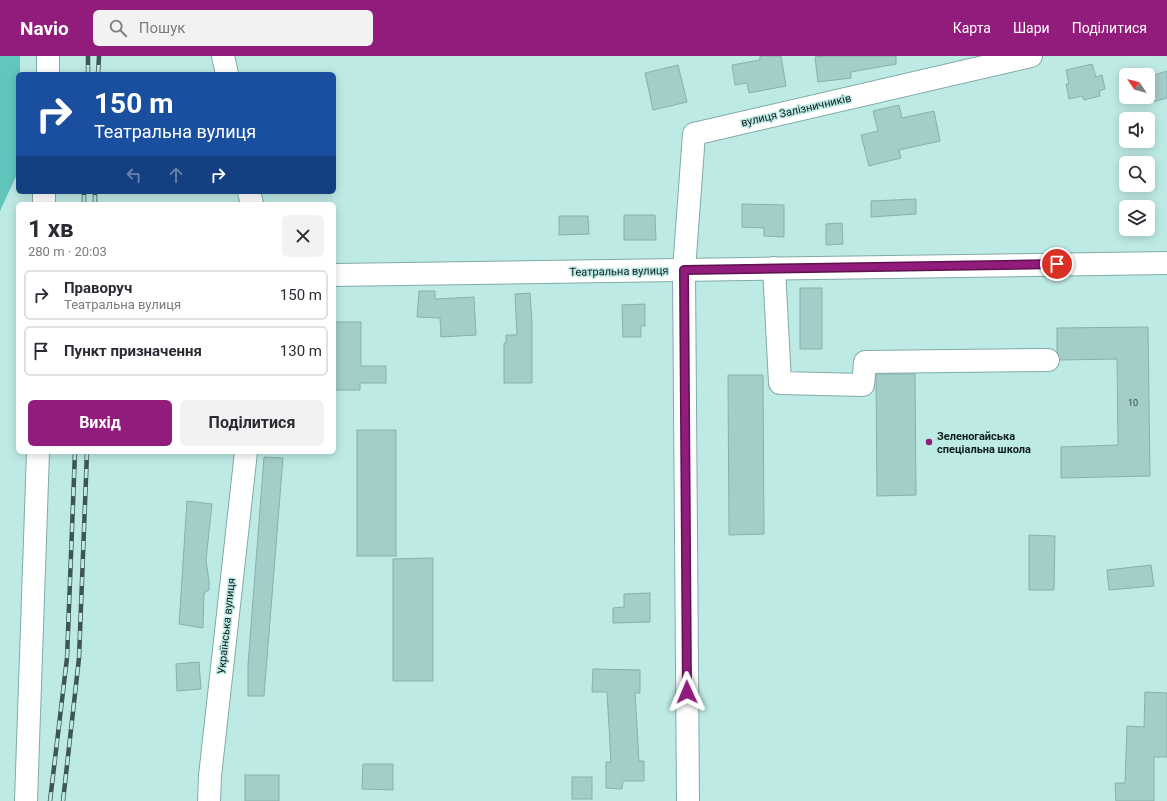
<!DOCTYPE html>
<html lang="uk">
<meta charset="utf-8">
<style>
:root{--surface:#fff;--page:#f2f2f3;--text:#2b2b33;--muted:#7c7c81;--line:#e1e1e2;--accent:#911c7b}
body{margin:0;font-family:Roboto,sans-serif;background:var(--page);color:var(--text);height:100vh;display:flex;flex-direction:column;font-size:15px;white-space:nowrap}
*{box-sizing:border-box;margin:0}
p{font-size:13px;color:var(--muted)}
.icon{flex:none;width:22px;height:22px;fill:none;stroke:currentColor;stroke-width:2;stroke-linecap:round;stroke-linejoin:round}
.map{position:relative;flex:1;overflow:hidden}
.sheet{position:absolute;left:16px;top:146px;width:320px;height:252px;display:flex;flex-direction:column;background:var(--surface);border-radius:6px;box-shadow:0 2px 10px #0003}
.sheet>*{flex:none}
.top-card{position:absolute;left:16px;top:16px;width:320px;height:122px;border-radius:6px;box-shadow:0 2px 10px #0003;background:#1a4fa0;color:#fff;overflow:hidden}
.needle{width:26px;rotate:305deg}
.controls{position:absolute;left:1119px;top:12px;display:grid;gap:8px}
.controls a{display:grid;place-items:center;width:36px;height:36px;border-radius:6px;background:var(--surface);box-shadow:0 2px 10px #0003;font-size:20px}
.pin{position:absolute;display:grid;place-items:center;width:34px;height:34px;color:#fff;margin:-17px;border:2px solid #fff;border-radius:50%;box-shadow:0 1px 4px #0007}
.me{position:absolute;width:44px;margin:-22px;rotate:359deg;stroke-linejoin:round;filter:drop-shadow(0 0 3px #0008)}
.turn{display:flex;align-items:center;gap:14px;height:84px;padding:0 12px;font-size:18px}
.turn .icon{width:52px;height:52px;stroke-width:2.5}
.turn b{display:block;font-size:28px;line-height:34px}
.lanes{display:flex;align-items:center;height:38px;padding:0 12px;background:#0003;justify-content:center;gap:20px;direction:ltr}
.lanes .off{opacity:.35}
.round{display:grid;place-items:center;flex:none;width:42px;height:42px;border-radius:6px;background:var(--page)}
.summary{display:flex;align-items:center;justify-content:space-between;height:68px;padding:0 12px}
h1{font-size:24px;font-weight:700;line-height:30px}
.button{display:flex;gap:8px;margin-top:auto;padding:8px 12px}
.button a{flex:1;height:46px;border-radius:6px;background:var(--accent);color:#fff;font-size:16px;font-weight:700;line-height:46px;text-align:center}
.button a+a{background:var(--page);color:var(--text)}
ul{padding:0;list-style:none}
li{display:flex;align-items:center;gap:12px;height:50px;margin:0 8px 6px;padding:0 4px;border:2px solid var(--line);border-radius:6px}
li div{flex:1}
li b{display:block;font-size:15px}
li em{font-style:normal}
header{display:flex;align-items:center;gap:24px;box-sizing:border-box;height:56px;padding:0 20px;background:var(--accent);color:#fff}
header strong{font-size:19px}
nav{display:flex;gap:22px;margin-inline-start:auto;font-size:14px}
.search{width:280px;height:36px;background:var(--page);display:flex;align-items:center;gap:10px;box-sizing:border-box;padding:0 14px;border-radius:6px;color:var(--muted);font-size:15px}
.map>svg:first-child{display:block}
</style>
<header>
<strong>Navio</strong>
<div class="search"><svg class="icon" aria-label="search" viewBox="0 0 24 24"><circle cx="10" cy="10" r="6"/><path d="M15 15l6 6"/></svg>Пошук</div>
<nav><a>Карта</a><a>Шари</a><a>Поділитися</a></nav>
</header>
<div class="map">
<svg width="1167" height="745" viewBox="0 0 1167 745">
<rect width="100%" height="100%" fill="#beeae5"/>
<path fill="#62c6bd" d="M0 0H20V18H18V116L0 155Z"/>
<g fill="#a3cdc8" stroke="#86b0ab">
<path d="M760 0H781L786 30 749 37 747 27 735 29 732 9 760 4Z"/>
<path d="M825 0H896V8L851 16V22L818 26 815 1Z"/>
<path d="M1092 8 1096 21 1102 19 1105 33 1099 35 1100 40 1084 44 1082 40 1069 43 1066 28H1069L1066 14Z"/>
<path d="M678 9 687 46 653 54 645 17Z"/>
<path d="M1167 15V42L1152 46 1148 34V21Z"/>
<path d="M899 49 902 62 934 55 940 85 899 94 901 102 869 110 861 79 878 75 873 55Z"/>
<path d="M916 143V158L871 161V145Z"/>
<path d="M742 148 784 149V181L764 180V172L742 171Z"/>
<path d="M624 159H655L656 184H624Z"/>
<path d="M559 160H588L589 178 559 179Z"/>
<path d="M842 167 843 188 826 189V168Z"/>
<rect x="800" y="232" width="22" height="61"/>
<path d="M419 235H435V243L474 241 476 279 441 281 440 262 417 261Z"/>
<path d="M530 237 532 267V327H504V287H506V279H517L515 238Z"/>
<path d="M645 248V270H641V281H623L622 249Z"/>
<path d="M334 266H361V310H386V327H360V334H334Z"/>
<path d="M1148 271 1150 420 1061 422V391L1118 389 1117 303 1060 304 1057 296V272Z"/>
<path d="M876 318H915L916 439 877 440Z"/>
<path d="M728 319H763L764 478 729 479Z"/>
<rect x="357" y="374" width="39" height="126"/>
<path d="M264 401 283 402 264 640H248V609Z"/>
<path d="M187 445 212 448 206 504 209 525V534L204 537 203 572 179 568Z"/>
<path d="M1029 479 1055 480 1054 534H1029Z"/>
<path d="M433 502V625H393V503Z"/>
<path d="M1151 509 1154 530 1109 534 1107 514Z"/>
<path d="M650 537V566L613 567V552L624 551V538Z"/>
<path d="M199 606 201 633 177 635 176 608Z"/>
<path d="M593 613 640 614V637H635L639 705H644V725H623L622 733 606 732V706H611L607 636H592Z"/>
<path d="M1145 636 1167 637V701H1154V745H1116L1115 727H1125L1127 670 1144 671Z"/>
<path d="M363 708H393V734L362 733Z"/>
<rect x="245" y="719" width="34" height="26"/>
<rect x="572" y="721" width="20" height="22"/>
</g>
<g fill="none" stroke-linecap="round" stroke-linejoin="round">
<defs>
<g id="minor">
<path d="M223 0 227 18"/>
<path d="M48 18V0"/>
<path d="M249 136 252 148"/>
<path d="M44 148V136"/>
<path d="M774 212 780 327 863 329 865 306 1048 304"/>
<path d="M334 219 1167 207"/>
<path d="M26 745 38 396"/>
<path d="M209 745 210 720 246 396"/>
<path d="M688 745 684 214 694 78 1031 0"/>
</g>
</defs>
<use href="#minor" stroke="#81aba6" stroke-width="24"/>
<use href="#minor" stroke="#fff" stroke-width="22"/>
<defs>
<g id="rail">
<path d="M88 18V0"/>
<path d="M98 18 99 0"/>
<path d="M84 148V136"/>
<path d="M95 148V136"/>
<path d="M50 745 67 602 75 396"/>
<path d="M63 745 79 602 87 396"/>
</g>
</defs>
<use href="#rail" stroke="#3d5553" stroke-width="4.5"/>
<use href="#rail" stroke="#beeae5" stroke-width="3" stroke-dasharray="9" stroke-linecap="butt"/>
</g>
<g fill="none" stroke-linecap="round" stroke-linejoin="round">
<defs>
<path id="route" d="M687 636 684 214 1057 208"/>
</defs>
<use href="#route" stroke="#5e1250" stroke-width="10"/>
<use href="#route" stroke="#911c7b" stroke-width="7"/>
</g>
<circle fill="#911c7b" stroke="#beeae5" stroke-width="1.5" cx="929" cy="386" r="4"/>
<g text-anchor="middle" stroke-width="3" stroke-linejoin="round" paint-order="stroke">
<g font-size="9" fill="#334a48">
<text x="1133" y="350">10</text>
</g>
<g font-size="11" fill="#0e1e1d" stroke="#beeae5">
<text transform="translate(796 54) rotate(-13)" y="4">вулиця Залізничників</text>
<text transform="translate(619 215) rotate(-1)" y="4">Театральна вулиця</text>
<text transform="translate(226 570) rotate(-84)" y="4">Українська вулиця</text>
</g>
<g font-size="11" font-weight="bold" fill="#0e1e1d" stroke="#beeae5" text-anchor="start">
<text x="937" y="384">Зеленогайська<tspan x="937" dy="13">спеціальна школа</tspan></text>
</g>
</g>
</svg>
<div class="controls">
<a><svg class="needle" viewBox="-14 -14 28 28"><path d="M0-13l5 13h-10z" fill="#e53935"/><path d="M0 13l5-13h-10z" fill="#7c7c81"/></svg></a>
<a><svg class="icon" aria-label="sound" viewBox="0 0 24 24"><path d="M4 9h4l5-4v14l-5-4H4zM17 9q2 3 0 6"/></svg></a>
<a><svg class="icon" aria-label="search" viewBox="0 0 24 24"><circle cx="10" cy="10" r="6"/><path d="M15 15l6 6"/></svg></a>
<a><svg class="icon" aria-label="layers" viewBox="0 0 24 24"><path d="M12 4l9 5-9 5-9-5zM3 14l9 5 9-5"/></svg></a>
</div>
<div class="pin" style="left:1057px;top:208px;background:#d93025"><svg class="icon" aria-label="arrive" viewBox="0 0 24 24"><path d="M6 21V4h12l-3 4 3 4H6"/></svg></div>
<svg class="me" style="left:687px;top:636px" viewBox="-20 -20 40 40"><path d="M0-17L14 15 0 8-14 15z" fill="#911c7b" stroke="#fff" stroke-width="4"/></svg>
<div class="top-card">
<div class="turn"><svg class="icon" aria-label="right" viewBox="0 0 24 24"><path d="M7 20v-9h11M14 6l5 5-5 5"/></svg><div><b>150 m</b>Театральна вулиця</div></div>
<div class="lanes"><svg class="icon off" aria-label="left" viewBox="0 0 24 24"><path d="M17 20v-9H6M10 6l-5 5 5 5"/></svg><svg class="icon off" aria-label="ahead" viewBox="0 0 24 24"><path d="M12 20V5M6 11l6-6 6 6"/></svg><svg class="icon" aria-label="right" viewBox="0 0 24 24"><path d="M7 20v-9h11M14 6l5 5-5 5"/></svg></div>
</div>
<section class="sheet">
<div class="summary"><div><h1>1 хв</h1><p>280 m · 20:03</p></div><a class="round"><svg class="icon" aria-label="close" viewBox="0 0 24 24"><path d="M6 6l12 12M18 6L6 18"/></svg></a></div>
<ul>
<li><svg class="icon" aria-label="right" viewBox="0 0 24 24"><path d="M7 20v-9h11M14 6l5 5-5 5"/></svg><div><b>Праворуч</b><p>Театральна вулиця</p></div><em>150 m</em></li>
<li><svg class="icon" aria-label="arrive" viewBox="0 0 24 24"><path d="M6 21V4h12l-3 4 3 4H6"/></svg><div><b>Пункт призначення</b></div><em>130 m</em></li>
</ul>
<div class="button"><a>Вихід</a><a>Поділитися</a></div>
</section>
</div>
